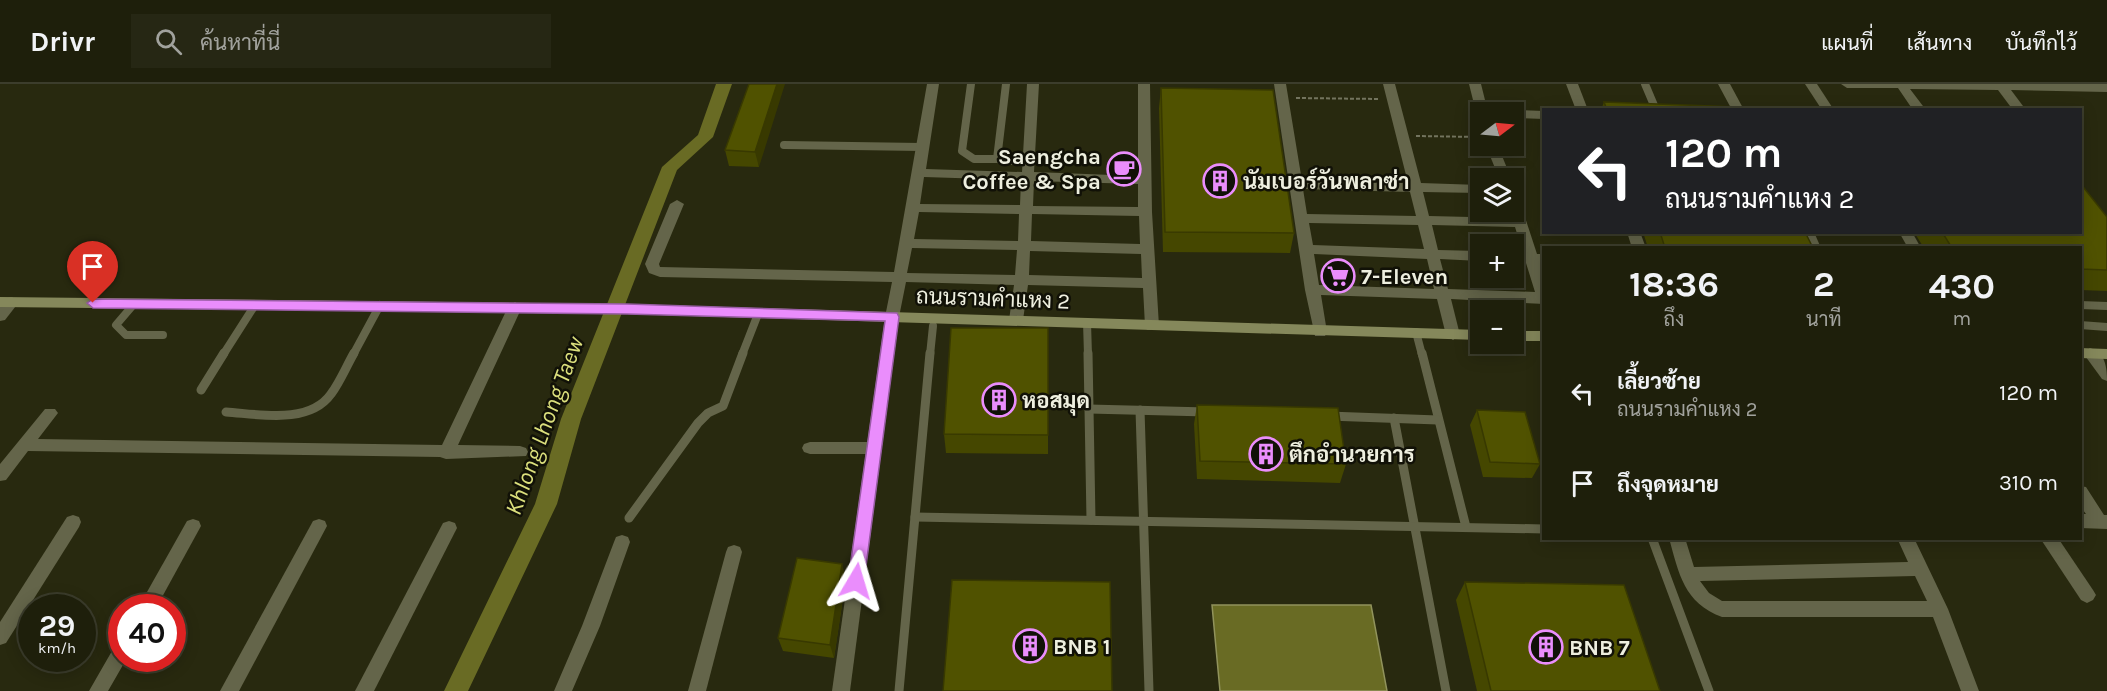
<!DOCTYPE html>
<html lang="th">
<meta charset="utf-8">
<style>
:root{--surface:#1e1f0b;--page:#262714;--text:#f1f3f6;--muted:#a1a29d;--line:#3c3d2c}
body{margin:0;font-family:Karla,Sarabun,sans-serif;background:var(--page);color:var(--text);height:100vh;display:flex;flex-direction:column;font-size:22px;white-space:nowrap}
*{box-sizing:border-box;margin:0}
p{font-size:20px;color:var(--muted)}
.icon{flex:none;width:33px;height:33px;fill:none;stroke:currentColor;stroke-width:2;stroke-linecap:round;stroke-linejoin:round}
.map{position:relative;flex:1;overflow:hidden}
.sheet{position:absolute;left:1542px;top:162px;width:540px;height:294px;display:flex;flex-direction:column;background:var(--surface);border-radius:0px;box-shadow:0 3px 15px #0003,0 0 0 2px var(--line)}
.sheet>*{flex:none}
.top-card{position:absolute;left:1542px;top:24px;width:540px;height:126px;border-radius:0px;box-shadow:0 3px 15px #0003,0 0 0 2px var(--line);background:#202124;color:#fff;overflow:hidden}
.needle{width:39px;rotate:74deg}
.buttons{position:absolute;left:1470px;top:18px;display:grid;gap:12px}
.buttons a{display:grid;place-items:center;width:54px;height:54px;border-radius:0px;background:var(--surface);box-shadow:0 3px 15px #0003,0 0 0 2px var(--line);font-size:30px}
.speed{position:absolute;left:18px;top:510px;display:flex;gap:12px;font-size:30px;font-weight:700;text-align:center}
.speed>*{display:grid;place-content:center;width:78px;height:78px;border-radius:50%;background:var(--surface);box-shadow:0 3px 15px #0003,0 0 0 2px var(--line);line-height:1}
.speed small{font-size:15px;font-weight:400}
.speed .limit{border:9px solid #d22;background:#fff;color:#111}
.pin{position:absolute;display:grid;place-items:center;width:51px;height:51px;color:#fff;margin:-62px -26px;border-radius:50% 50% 50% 0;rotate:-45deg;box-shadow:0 0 6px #0007}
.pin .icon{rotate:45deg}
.me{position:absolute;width:66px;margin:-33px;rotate:7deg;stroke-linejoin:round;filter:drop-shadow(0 0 4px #0008)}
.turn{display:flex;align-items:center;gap:21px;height:126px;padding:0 24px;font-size:27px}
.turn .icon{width:78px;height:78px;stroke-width:2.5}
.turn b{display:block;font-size:42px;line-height:51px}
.eta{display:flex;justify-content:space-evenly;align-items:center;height:102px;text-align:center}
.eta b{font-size:36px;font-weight:700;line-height:42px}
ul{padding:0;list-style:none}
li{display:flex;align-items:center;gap:18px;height:90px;padding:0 24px}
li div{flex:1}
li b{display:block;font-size:22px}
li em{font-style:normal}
header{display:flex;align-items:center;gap:36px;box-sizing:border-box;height:84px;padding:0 30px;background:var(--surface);border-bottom:2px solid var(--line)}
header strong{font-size:28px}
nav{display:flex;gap:33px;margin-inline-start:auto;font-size:21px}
.search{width:420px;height:54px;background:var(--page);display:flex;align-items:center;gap:15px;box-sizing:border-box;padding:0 21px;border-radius:0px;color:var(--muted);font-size:22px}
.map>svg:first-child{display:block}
</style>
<header>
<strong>Drivr</strong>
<div class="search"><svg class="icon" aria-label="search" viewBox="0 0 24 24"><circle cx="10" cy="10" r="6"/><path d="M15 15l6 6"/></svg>ค้นหาที่นี่</div>
<nav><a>แผนที่</a><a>เส้นทาง</a><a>บันทึกไว้</a></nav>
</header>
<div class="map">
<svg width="2107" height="607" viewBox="0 0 2107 607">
<rect width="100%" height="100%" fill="#28290f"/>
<path fill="#696b24" stroke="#91935c" stroke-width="1.5" d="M1212 521H1371L1387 607H1220Z"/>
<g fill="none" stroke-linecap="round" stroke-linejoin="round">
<path fill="#696b24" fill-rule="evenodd" d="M716 0H732L713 53 677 86 581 335 557 420 468 607H444L535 420 561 335 662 83 698 51Z"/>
<g stroke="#73745e" stroke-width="2" stroke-dasharray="4 2" stroke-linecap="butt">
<path d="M1296 14 1379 15"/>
<path d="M1416 52 1480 53"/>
</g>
<g stroke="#64654a" stroke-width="8">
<path d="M971 0 962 67 974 75H997"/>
<path d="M1006 0 997 75 1027 79"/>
<path d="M1645 0 1656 26"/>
<path d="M784 61 921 63"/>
<path d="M134 220 116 241 126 251H163"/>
<path d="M2080 221 2107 222"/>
<path d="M1087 238 1088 271"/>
<path d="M2080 241 2107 243"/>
<path d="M1416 248 1422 271"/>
<path d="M223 271 255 221"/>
<path d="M353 271 380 221"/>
<path d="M742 271 758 230"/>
<path d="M930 271 933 242"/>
</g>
<g stroke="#64654a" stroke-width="9">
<path d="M1088 269 1091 436"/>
<path d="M1422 269 1466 443"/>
<path d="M201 306 224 269"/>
<path d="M1089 325 1207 328"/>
<path d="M1140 326 1149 607"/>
<path d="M226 328C258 330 309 341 331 310 340 298 346 283 354 269"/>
<path d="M1328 332 1438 336"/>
<path d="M1394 334 1446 607"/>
<path d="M915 433 1544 445"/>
<path d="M629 434 698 339 708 329 723 322 743 269"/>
<path d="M1652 454 1709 607"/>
<path d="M899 607 930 269"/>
</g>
<g fill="#64654a" fill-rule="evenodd">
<path d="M927 0H939L926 85 1022 88 1027 0H1039L1034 88 1138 92V0H1150L1152 128 1159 242 1157 246H1147L1145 242 1143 204 1028 201 1023 236 1016 241 1009 236 1014 201 906 198 899 233 892 238 885 233 892 198 660 193 649 189 645 180 670 120 677 116 684 120 659 180 660 183 894 188ZM924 93 1021 96 1020 121 920 120ZM1034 97 1138 100V123L1033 122ZM919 128 1019 130 1018 157 914 155ZM1032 130 1139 132 1140 160 1031 157ZM912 164 1017 166 1015 191 907 189ZM1030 167 1141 170 1142 194 1029 191Z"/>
<path d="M1274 0H1286L1302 97 1408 99 1383 0H1395L1421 99 1480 101V109L1423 108 1429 132 1512 134 1510 128H1514V114L1519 115 1537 170H1544V180L1540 179 1544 191V220L1451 215 1460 251 1453 256 1446 251 1437 215 1321 211 1327 248 1325 252H1315L1305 206ZM1303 105 1410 108 1416 132 1307 130ZM1309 139 1418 141 1424 165 1313 161ZM1432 141 1515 143 1523 169 1514 168V178L1526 179 1535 208 1448 205 1440 175 1480 177V167L1438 166ZM1314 170 1427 175 1434 205 1319 201Z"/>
<path d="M1469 0H1481L1488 28H1480V31L1476 28Z"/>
<path d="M1566 0H1578L1588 26H1576Z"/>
<path d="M1718 0H1730L1744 26H1732Z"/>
<path d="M1805 0H1817L1834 26H1822Z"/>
<path d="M1841 0H2107V8L2011 6 2026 26H2013L1998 6 1910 5 1926 26H1913L1898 4H1847Z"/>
<path d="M1514 26 1544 27V35L1514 34V28H1509Z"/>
<path d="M1486 62H1498L1511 94H1499Z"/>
<path d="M1627 148H1640L1646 164H1632Z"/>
<path d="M1801 148H1814L1821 164H1808Z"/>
<path d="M1899 148H1912L1921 164H1908Z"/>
<path d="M12 213 19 218 5 236 0 237V223L7 214Z"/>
<path d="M515 218 522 223 458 361 520 362 526 364 528 368 526 372 446 375 440 373 28 367 6 396 0 397V380L45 325H55L58 329 38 355 442 361 508 223Z"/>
<path d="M2090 264C2105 268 2107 283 2107 297L2102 295 2083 269Z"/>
<path d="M810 358H873L879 360 881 364 879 368 873 370H810L804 368 802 364 804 360Z"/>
<path d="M2080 402 2086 403 2104 431H2107V445L2080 444V430H2086L2080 422Z"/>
<path d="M73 431 79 433 81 438 79 443 6 559 0 561V538L67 433Z"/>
<path d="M193 435 199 437 201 442 156 524H138L187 437Z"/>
<path d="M319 435 325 437 327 442 239 607H220L313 437Z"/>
<path d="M449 437 455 439 457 444 374 607H355L443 439Z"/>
<path d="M622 451 628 453 630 458 600 542 572 607H554L582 542 614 458 616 453Z"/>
<path d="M1669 454H1685L1694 483 1908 478 1897 454H1914L1948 525 1979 607H1961L1933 533H1722C1684 519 1679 490 1669 454ZM1915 492 1927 517H1722L1709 509 1700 497Z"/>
<path d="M2040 454H2058L2093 506 2096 511 2093 516 2087 519 2081 516Z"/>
<path d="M734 461 740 463 742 468 706 607H688L726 468 728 463Z"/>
<path d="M122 558V574H127L108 607H89L116 560Z"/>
</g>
<path fill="#64654a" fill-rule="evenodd" d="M892 228 899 233 850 607H832L885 233Z"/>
<g fill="#85885b" fill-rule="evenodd">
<path d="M0 213 627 220 1480 246V256L627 230 0 223Z"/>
<rect x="1514" y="247" width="30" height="10"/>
<path d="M2080 264 2107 265V275L2080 274Z"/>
</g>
</g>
<g fill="#454700">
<path d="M749 0 759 83 729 82 725 66Z"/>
<path d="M1161 4 1294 149 1290 169 1163 168 1159 24Z"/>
<path d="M1604 18 1739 26H1601Z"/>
<path d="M2107 133V207L2080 206V164H1924L1914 148H2080Z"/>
<path d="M1643 148H1805L1813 164H1648Z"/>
<path d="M1048 244V370L946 369 944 350Z"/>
<path d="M1197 321 1346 380 1340 399 1197 395 1194 340Z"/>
<path d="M1477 326 1540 380 1532 394 1483 393 1470 341Z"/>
<path d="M846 494 834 574 783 567 778 554Z"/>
<path d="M1465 498 1660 607H1477L1456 516Z"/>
</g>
<g fill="#383900">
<path d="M777 0H785L759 83 755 68Z"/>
<path d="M842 480 846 494 834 574 830 561Z"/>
</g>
<g fill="#505200" stroke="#383900" stroke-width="1.5">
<path d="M749 0H777L755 68 725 66Z"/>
<path d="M1161 4 1273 6 1294 149 1165 148Z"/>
<path d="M1604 18 1738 23 1739 26H1607Z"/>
<path d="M2080 99 2107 133V186L2080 185V164H1952L1942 148H2080Z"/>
<path d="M1660 148H1805L1813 164H1665Z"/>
<path d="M951 244H1048V351L944 350Z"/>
<path d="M1197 321 1338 324 1346 380 1200 377Z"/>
<path d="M1477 326 1525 328 1540 380 1490 378Z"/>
<path d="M797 474 842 480 830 561 778 554Z"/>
<path d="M952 496 1110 498 1112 607H943Z"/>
<path d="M1465 498 1624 501 1660 607H1491Z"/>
</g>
<path fill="#ea8dfc" stroke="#985ca4" stroke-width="1.5" d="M93 215 627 220 897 229 899 233 864 497 862 502H851L848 497 885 237 627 230 93 224 87 219Z"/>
<defs>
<symbol id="cafe-ring" viewBox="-11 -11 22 22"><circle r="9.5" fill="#111107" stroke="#ea8dfc" stroke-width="1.5"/><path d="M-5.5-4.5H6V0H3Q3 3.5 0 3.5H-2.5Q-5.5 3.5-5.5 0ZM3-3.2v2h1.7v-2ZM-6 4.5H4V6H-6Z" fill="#ea8dfc"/></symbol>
<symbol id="building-ring" viewBox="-11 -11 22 22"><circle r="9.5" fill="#111107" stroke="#ea8dfc" stroke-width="1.5"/><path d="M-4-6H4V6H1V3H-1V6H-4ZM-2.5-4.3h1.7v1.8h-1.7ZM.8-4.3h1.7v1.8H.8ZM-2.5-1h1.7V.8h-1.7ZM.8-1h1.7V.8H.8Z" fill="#ea8dfc"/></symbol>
<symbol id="supermarket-ring" viewBox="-11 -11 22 22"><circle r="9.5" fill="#111107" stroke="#ea8dfc" stroke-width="1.5"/><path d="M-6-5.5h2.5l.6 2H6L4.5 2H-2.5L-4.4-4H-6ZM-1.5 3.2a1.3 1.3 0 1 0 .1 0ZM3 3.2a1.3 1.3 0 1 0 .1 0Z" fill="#ea8dfc"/></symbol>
</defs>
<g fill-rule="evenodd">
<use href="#cafe-ring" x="1105" y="66" width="38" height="38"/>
<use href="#building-ring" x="1201" y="78" width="38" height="38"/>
<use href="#supermarket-ring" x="1319" y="173" width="38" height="38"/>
<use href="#building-ring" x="980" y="297" width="38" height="38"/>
<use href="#building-ring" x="1247" y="351" width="38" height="38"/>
<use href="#building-ring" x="1011" y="543" width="38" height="38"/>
<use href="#building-ring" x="1527" y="544" width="38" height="38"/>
</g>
<g text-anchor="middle" stroke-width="5" stroke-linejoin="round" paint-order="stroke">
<g font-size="22" font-weight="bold" fill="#eeefdf" stroke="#111107" text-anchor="start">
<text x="1101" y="80" text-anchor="end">Saengcha<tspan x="1101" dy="25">Coffee &amp; Spa</tspan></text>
<text x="1243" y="105">นัมเบอร์วันพลาซ่า</text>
<text x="1361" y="200">7-Eleven</text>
<text x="1022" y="324">หอสมุด</text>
<text x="1289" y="378">ตึกอำนวยการ</text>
<text x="1053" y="570">BNB 1</text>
<text x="1569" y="571">BNB 7</text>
</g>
<g font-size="22" fill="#eeefdf" stroke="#111107">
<text transform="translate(993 214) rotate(2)" y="8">ถนนรามคำแหง 2</text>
</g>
<g font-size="24" font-style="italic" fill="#dbdf7c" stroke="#111107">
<text transform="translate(544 342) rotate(-70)" y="8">Khlong Lhong Taew</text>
</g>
</g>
</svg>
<div class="buttons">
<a><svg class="needle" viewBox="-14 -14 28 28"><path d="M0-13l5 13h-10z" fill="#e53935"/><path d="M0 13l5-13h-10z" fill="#a1a29d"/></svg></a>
<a><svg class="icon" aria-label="layers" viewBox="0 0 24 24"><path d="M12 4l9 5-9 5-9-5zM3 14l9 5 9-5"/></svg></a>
<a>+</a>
<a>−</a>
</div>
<div class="speed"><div>29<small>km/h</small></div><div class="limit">40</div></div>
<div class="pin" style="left:93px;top:219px;background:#d93025"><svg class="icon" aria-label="arrive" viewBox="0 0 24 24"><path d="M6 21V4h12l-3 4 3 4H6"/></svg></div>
<svg class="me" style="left:856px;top:497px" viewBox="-20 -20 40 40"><path d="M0-17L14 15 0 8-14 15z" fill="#ea8dfc" stroke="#fff" stroke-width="4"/></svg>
<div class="top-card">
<div class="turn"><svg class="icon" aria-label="left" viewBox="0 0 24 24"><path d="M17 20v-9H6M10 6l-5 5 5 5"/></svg><div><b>120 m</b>ถนนรามคำแหง 2</div></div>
</div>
<section class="sheet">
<div class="eta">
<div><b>18:36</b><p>ถึง</p></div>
<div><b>2</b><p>นาที</p></div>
<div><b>430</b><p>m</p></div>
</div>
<ul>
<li><svg class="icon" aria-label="left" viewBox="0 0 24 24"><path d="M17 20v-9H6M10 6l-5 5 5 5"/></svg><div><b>เลี้ยวซ้าย</b><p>ถนนรามคำแหง 2</p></div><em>120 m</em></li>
<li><svg class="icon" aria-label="arrive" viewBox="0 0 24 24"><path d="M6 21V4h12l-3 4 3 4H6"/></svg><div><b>ถึงจุดหมาย</b></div><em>310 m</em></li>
</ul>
</section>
</div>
